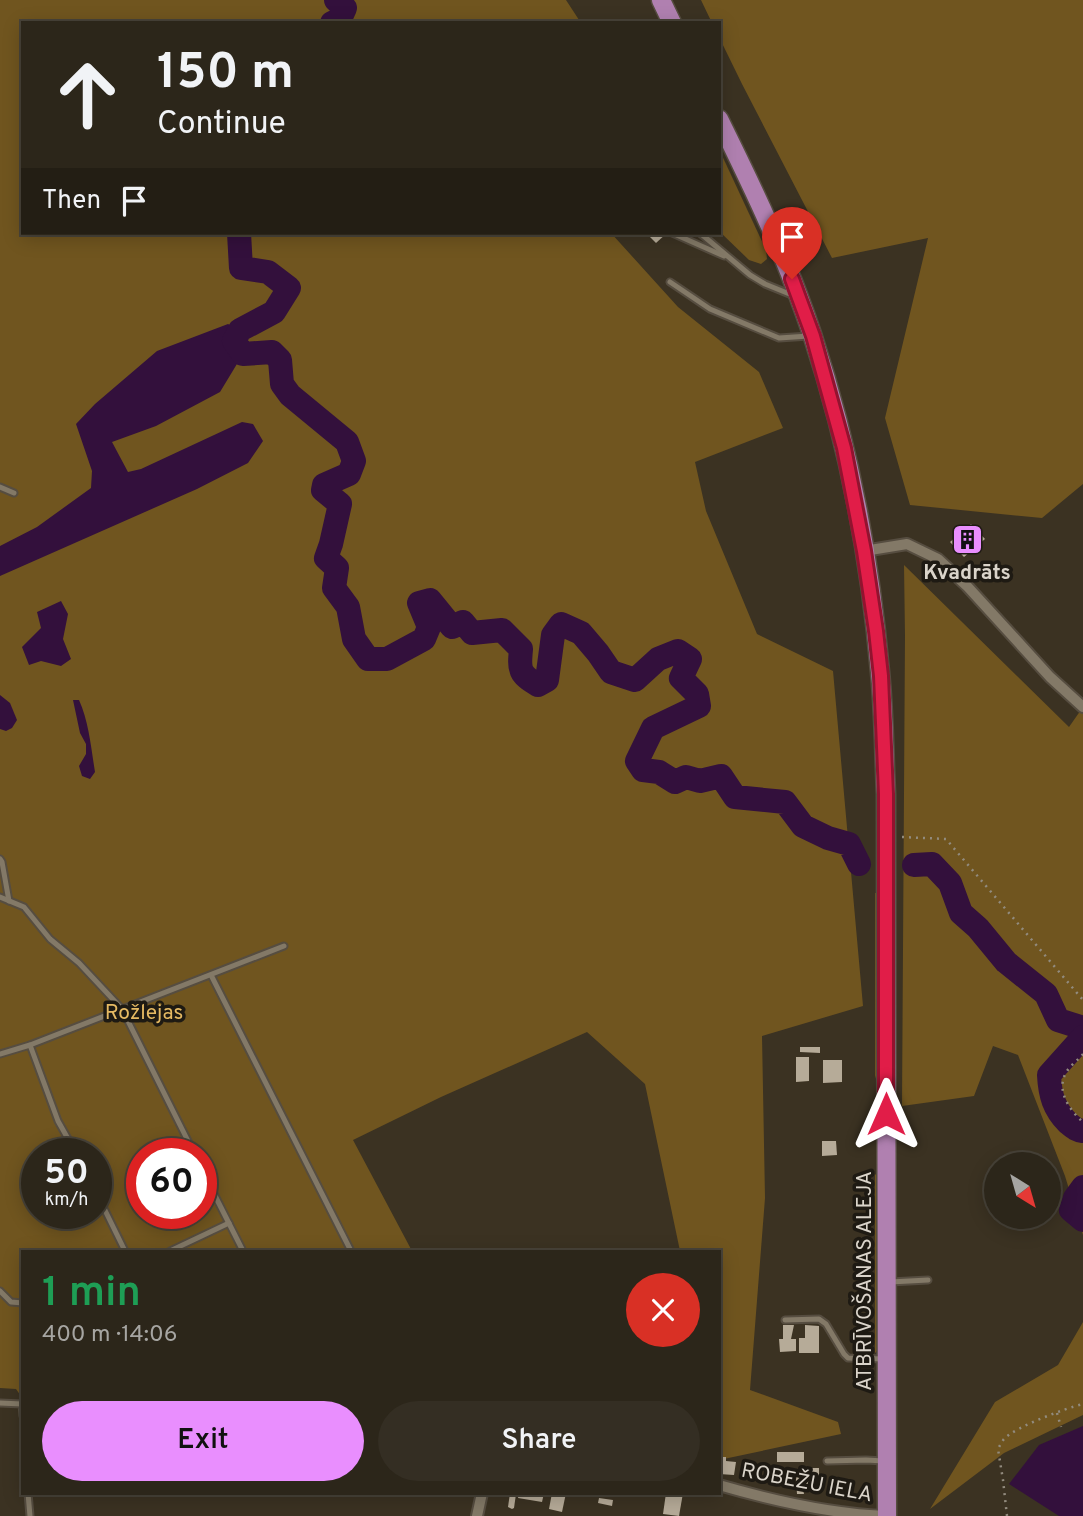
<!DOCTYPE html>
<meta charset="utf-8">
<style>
:root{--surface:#2c261a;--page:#342e23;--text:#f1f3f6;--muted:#a6a5a2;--line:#484339;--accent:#e98efe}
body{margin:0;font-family:Overpass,sans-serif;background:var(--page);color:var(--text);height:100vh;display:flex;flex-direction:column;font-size:26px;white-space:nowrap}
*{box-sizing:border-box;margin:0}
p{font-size:23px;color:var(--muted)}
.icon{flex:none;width:38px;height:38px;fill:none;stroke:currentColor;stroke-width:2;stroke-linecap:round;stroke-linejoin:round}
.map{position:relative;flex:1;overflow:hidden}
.panel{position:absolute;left:21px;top:1250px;width:700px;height:245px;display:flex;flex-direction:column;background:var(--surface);border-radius:0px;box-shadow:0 4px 18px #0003,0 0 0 2px var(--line)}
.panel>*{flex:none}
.top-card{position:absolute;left:21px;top:21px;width:700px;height:214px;border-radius:0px;box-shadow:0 4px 18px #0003,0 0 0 2px var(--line);background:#2c261a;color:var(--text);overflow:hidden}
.needle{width:46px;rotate:143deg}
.buttons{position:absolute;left:984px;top:1152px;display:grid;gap:14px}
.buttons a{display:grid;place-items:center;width:77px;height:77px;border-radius:50%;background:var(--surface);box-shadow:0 4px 18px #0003,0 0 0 2px var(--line);font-size:35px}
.speed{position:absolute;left:21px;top:1138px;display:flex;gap:14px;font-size:35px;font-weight:700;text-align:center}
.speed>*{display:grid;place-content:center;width:91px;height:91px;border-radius:50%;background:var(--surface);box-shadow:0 4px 18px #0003,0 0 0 2px var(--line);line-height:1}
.speed small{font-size:18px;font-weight:400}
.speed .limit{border:10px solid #d22;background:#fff;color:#111}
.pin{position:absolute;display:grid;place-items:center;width:60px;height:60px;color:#fff;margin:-72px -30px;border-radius:50% 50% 50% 0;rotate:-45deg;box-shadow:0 0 7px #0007}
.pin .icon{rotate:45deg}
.me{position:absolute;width:77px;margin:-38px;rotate:0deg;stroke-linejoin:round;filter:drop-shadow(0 0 5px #0008)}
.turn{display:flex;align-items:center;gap:24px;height:147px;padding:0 21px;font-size:32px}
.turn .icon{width:91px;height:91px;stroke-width:2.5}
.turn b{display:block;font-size:49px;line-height:60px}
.then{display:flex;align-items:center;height:66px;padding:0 21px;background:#0003;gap:14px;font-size:26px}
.round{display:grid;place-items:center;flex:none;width:74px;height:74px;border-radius:37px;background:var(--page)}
.headline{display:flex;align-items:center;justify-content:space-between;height:119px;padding:0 21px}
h1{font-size:42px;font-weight:600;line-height:52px;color:#1e9e55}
.button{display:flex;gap:14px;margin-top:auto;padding:14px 21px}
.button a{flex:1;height:80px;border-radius:42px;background:var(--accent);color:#111;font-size:28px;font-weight:600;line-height:80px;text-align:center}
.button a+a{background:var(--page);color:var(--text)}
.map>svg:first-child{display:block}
</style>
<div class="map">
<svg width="1083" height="1516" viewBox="0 0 1083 1516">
<rect width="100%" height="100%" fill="#3b3222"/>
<g fill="#70551f" fill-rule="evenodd">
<path d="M0 0H566L581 23H23V233H611L678 307 759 372 783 428 695 462 706 511 757 634 833 671 863 1006 762 1036 765 1198 750 1390 838 1422 841 1434 719 1460V1251H680L645 1084 587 1032 441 1097 353 1140 412 1251H23V1399L16 1389 0 1388ZM37 1153H96V1213H37ZM142 1153H201V1213H142Z"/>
<path d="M701 0H1083V484L1042 518 910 505 885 418 928 238 832 258 742 84 719 37V23H712Z"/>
<path d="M719 149 766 250 767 259 761 264 749 260 719 231Z"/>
<path d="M904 565 1069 727 1083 707V1235L1065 1176 1018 1055 993 1046 974 1096 902 1106 905 636Z"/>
<path d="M875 893H878V1068L875 1079Z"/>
<path d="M875 1174 879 1178 878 1350 875 1353Z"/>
<path d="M1083 1322V1415L1004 1453 930 1509 995 1402 1058 1365Z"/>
</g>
<g fill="#33103c">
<path d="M228 324 240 330 234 341 243 354 220 392 156 426 112 442 128 472 141 469 242 422 253 424 263 441 248 463 197 489 0 576V546L37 527 91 488 92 471 76 424 95 404 157 351Z"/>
<path d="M61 601 68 614 63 639 71 659 61 666 41 661 29 665 22 647 41 628 37 612Z"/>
<path d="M0 695 10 703 17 720 12 728 6 731 0 729Z"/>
<path d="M73 700H79C89 722 91 748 95 772L90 779 82 776 79 766 86 754V744L80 733Z"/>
<path d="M1083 1426V1516H1059L1009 1484 1039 1445Z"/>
</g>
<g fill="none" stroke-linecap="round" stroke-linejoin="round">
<g stroke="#33103c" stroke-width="24">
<path d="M332 23 340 19 345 8 336 0"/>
<path d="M239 233 241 268 268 272 289 288 274 312 240 330 234 341 243 354 272 352 280 360 282 384 290 395 347 442 354 461 349 474 324 485 323 490 340 504 331 544 326 558 337 568 334 588 348 607 354 639 368 659H387L424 639 429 627 419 603 430 600 452 627 463 622 472 633 502 630 521 649C519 670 519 674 538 685L547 680 553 635 561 624 581 633 598 653 611 672 635 680 658 659 678 651 690 659 681 678 697 694 699 706 653 728 637 761 643 770 659 772 675 782 686 777 700 781 721 776 735 797 785 802 803 826 828 838 849 844 859 864"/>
<path d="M914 865 932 864 950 883 961 913 978 928 1006 962 1046 994 1058 1020 1080 1027 1083 1036"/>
<path d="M1083 1037 1049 1075C1050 1095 1054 1109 1068 1123 1074 1128 1076 1130 1083 1131"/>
<path d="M1083 1187 1075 1198 1071 1210 1083 1220"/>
</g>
</g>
<g fill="#b6ab98">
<path d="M646 233H667L656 243Z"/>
<path d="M971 524 985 539 964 557 950 542Z"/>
<path d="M800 1047H820V1053L800 1052Z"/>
<path d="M796 1057H809V1081L796 1082Z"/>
<path d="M823 1060H842V1082L823 1083Z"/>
<path d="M822 1141H836L837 1155 822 1156Z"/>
<path d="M783 1325H794L791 1339H796V1351L780 1352 779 1339H783Z"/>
<path d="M805 1325 819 1326V1353H799V1338H805Z"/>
<rect x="777" y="1452" width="27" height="10"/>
<path d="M719 1457H726V1461L736 1462 734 1475 719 1474Z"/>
<path d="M802 1468H819V1477L825 1476V1482L819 1483 820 1488 803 1489 804 1494H797L796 1479 798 1474H803Z"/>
<path d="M510 1493 516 1494 514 1508 512 1509 508 1507Z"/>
<path d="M519 1493H544L542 1502 518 1498Z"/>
<path d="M552 1493H566L562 1512 549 1509Z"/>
<path d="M666 1493H683L679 1516 663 1514Z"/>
<path d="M599 1498 613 1500 612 1506 598 1503Z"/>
</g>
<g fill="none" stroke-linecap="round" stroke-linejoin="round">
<defs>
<g id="lane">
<path d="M672 233 724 256"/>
<path d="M700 233 750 275 765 284 792 295"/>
<path d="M670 282 710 309 779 338 809 336"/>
<path d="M0 487 14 493"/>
<path d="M0 859 2 862 9 901"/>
<path d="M0 897 24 907 50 939 79 963 122 1009 194 1153"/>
<path d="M211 975 351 1251"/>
<path d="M30 1045 58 1121 76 1153"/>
<path d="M0 1054 30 1045 284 946"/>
<path d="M201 1168 243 1251"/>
<path d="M96 1192 125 1251"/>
<path d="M170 1251 229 1223"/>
<path d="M890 1282 928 1280"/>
<path d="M0 1291 11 1302 23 1303"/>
<path d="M785 1320 819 1319 826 1324 844 1354 848 1358 884 1359"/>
<path d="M0 1403 22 1404 23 1416"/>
<path d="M827 1461 866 1460 884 1461"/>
<path d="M28 1493 30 1516"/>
</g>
<g id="street">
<path d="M864 551 907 544 938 559 967 586 1050 677 1083 707"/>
<path d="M719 1485C774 1501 830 1514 887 1516"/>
<path d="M477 1516 482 1493"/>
</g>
<g id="primary">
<path d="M661 0 672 23"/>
<path d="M719 119C754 190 787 259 812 334 848 442 870 558 880 672 884 712 884 753 886 794L887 1516"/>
</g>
</defs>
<use href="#lane" stroke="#564d40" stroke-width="9"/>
<use href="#street" stroke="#564d40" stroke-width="14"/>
<use href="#primary" stroke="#564d40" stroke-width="21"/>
<g stroke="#928b7e" stroke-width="2.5" stroke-dasharray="2 5" stroke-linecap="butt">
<path d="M902 837 946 839 1083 1000"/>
<path d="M1083 1054C1078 1060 1071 1065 1067 1071 1055 1089 1069 1110 1083 1122"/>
<path d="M1057 1413 1061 1427"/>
<path d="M1007 1516 1003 1480 998 1449C999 1447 1003 1440 1004 1439 1015 1427 1066 1408 1083 1404"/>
</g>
<use href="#lane" stroke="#837967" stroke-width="5"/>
<use href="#street" stroke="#837967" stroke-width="10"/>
<use href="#primary" stroke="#b080b0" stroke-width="18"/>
</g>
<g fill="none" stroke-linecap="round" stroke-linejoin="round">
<defs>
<path id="route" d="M792 279 813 336 844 448 864 551 876 631 881 676 886 794V1114"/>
</defs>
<use href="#route" stroke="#92132f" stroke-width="18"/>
<use href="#route" stroke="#e11d48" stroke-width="12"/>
</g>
<defs>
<symbol id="building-square" viewBox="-11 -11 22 22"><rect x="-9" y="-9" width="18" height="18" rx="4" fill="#e98efe" stroke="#1e1a13"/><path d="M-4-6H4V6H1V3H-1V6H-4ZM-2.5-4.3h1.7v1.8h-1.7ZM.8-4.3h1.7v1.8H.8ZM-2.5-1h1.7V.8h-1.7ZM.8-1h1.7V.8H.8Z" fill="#111"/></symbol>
</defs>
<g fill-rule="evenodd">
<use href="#building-square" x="950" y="522" width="35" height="35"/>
</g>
<g text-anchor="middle" stroke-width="7" stroke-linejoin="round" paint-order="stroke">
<g font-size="21" font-weight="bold" fill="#dad4ca" stroke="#1e1a13">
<text x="967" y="579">Kvadrāts</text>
</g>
<g font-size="21" fill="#e6ba63" stroke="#1e1a13">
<text x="144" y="1019">Rožlejas</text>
</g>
<g font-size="21" fill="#dad4ca" stroke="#1e1a13">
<text transform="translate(864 1281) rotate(-90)" y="7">ATBRĪVOŠANAS ALEJA</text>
<text transform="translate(807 1482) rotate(11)" y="7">ROBEŽU IELA</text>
</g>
</g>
</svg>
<div class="buttons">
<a><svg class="needle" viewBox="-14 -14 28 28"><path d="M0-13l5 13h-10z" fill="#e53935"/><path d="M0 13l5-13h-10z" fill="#a6a5a2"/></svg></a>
</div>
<div class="speed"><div>50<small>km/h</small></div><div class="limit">60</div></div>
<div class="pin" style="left:792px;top:279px;background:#d93025"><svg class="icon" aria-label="arrive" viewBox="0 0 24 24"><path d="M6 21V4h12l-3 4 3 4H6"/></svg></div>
<svg class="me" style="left:886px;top:1114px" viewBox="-20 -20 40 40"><path d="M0-17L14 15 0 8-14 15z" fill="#e11d48" stroke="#fff" stroke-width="4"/></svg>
<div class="top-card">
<div class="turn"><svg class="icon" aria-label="ahead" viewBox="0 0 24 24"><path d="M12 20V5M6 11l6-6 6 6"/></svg><div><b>150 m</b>Continue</div></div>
<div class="then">Then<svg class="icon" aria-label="arrive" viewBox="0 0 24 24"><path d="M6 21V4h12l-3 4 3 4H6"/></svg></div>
</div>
<section class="panel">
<div class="headline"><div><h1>1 min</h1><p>400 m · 14:06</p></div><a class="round" style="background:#d93025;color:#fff"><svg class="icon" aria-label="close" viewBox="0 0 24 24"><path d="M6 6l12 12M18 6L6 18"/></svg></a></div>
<div class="button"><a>Exit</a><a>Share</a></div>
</section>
</div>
